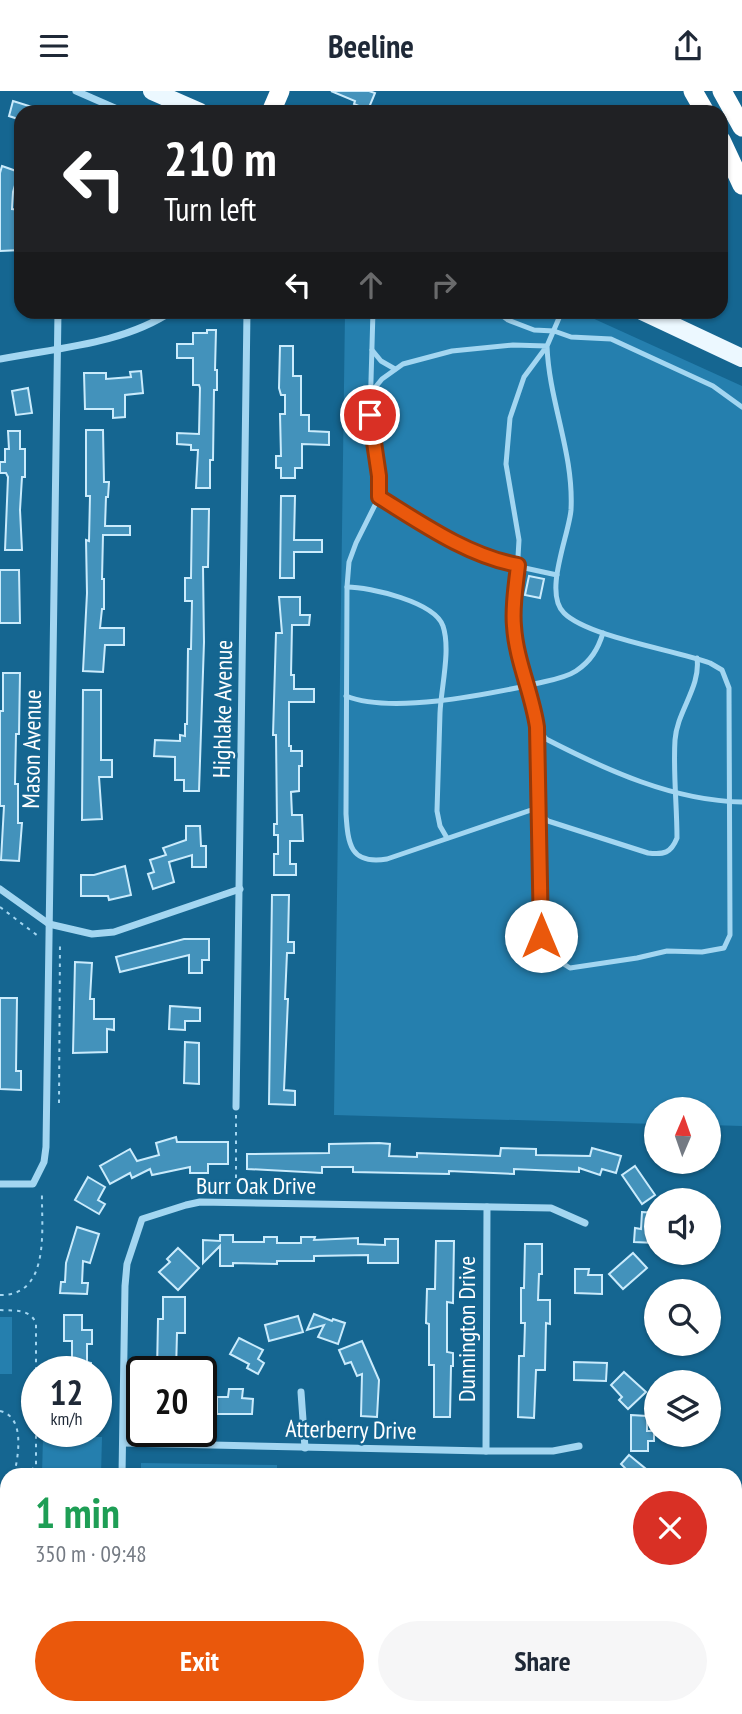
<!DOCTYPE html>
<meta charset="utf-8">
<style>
:root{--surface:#fff;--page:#f6f6f7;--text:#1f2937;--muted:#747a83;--accent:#ea580c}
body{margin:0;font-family:"PT Sans Narrow",sans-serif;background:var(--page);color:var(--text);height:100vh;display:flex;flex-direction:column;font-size:26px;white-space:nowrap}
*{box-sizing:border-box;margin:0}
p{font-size:23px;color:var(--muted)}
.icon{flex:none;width:38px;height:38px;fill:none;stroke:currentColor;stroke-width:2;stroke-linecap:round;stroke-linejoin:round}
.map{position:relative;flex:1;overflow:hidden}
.drawer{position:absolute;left:0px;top:1377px;width:742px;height:247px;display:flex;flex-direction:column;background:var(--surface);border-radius:21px 21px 0 0;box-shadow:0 2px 5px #0004}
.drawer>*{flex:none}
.top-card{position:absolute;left:14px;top:14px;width:714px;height:214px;border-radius:21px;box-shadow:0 2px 5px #0004;background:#202124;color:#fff;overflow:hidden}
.needle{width:46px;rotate:2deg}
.fabs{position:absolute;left:644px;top:1006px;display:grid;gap:14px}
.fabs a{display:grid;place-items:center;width:77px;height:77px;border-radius:50%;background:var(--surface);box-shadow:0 2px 5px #0004;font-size:35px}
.speed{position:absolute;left:21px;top:1265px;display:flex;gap:14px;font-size:35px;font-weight:700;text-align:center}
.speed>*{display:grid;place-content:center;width:91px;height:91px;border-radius:50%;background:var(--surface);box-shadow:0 2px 5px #0004;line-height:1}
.speed small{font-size:18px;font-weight:400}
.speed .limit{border:4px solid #111;border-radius:10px;background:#fff;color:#111}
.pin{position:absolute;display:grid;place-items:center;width:60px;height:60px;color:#fff;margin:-30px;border:4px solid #fff;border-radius:50%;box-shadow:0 2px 7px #0007}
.me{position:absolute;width:77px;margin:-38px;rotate:0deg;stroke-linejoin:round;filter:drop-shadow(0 0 5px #0008)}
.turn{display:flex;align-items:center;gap:24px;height:147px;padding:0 35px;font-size:32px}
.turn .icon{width:91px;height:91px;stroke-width:2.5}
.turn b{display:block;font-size:49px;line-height:60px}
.lanes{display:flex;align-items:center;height:66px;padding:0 35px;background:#0003;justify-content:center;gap:35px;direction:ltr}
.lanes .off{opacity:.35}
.round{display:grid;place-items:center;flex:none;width:74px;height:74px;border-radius:37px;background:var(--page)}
.overview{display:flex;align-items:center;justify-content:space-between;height:119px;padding:0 35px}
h1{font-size:42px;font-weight:700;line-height:52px;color:#1e9e55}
.button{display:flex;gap:14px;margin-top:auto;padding:14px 35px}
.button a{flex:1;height:80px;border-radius:42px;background:var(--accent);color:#fff;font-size:28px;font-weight:700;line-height:80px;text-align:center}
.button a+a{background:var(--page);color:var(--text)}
header{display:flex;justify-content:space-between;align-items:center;height:91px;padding:0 35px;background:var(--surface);font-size:32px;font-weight:700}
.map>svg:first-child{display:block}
</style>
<header><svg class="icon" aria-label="menu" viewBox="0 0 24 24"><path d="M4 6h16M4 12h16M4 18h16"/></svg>Beeline<svg class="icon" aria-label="share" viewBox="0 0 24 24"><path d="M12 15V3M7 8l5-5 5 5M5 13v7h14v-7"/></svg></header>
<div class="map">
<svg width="742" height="1623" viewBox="0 0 742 1623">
<rect width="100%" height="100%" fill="#156691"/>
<g fill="#257fae">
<path d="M345 221H579L742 295V1035L709 1034V1018H656V1033L334 1024Z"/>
<rect x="0" y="1226" width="12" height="57"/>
<path d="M43 1346H102L101 1384H42Z"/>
<path d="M141 1372 277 1374V1384H141Z"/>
<path d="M193 1617H352L353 1623 193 1622Z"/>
</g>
<g fill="#4392bb" stroke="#caebfc" stroke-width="2">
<path d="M331 0H369L375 2 368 19 354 13 355 10Z"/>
<path d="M13 10 42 19 41 21H21V29L9 25Z"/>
<path d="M2 75 19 81 13 101 12 118 21 119V159L0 160V82Z"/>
<path d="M207 239H216L215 279H217V299H214L213 369H210V397H196L198 359H191V354L177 353V342L199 343 200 297 199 294H193V267H177V253H193V242H207Z"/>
<path d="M280 255H293V285H301V324H309V340L329 341V354L302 353V377H295V387H281V377H276V365H281L280 323H285V304H281L279 297Z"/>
<path d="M141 280 143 302 125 304V326L113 327V318H85L84 282H106V288L131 286 130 281Z"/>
<path d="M28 297 32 322 16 324 12 300Z"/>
<path d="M86 339H103L104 391H109L108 406H106L105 435H130V444H103L102 488H104V518H102L100 537H124V554H105L103 581 83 580 87 502 86 449 89 450 90 405H86Z"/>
<path d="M8 340H20V358H25V386H22L20 419 22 459H5L8 386 6 382H0V371H5V358H9Z"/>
<path d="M281 405H295L294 449H322V461H294V487H280Z"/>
<path d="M192 418H209L208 476H203L204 551 199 700H184V689H175V666L154 665 155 649 180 650V644L185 645V633H187L188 558H191L192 510H185V487H191Z"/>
<path d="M0 479H19L20 532H0Z"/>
<path d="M529 485 544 488 540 507 525 504Z"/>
<path d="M279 506H300V524H310L309 534H292L291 584H294V598H314V611H289V655H291V660H302V675H299V700L291 701 292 724H302L303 750H290V773H296V784H274V763H278V744H274V733H277L276 644H273L276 542H282Z"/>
<path d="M3 582H20L19 643H16L15 693H18V732H22L19 770 1 769 4 715H0V620H3Z"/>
<path d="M83 599H101V669H112V686H99L102 728 82 729Z"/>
<path d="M186 735H200L201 755H206V776H192V764L169 771 174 791 153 798 148 783 154 781 150 769 166 764 163 757 186 749Z"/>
<path d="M125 775 131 804 109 809 108 805H81V784H94Z"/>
<path d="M272 804H289L288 851H294V862H287L285 908H288L284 999 295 1000V1014L269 1013Z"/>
<path d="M184 848H209V869H202V882H189V864L120 881 116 866Z"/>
<path d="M75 871 92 872 90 908H94V928H114V939L107 938V961L73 962Z"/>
<path d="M0 907H17L16 980H21V999L0 998Z"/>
<path d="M170 915 200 917V930H185V939L169 938Z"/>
<path d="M185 951 199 952V993L184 992Z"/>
<path d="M176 1046 177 1051H228V1073H208V1082H190V1076L152 1084 150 1078 132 1087 130 1082 110 1093 100 1075 130 1058 137 1070 159 1064 156 1052Z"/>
<path d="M379 1052 390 1053 389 1065 417 1066V1062L500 1065 501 1057 536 1058V1064L590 1065 592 1057 621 1065 616 1082 602 1078 600 1084 579 1077V1081L514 1078V1083L449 1080V1083L353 1081V1076H322V1082L247 1078V1063L329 1062V1053Z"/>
<path d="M635 1075 655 1104 642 1113 622 1084Z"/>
<path d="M88 1086 105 1096 98 1109 105 1113 99 1123 75 1109Z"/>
<path d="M642 1121 656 1122V1152L634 1151 635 1137 641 1138Z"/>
<path d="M77 1136 99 1143 90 1172 83 1170 82 1192H88L87 1203 60 1202 61 1191H65L66 1172Z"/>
<path d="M220 1144H233V1151H264V1146H277V1152H301V1146H315L314 1149 358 1147V1153L385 1154V1148H398V1172H368V1164L314 1165V1170H277V1173L233 1172V1175H220V1155L203 1172V1149L220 1150Z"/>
<path d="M436 1150H454L453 1212 447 1211V1261L453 1262V1275H451L450 1326H434V1274H429V1233L426 1232 427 1198H435Z"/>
<path d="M525 1153H542V1183H539L538 1209H550V1233L546 1232 545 1279H536L534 1327 518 1326 519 1265H524L525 1232H521V1197H524Z"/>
<path d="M178 1157 199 1177 178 1199 159 1181 170 1171 167 1168Z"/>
<path d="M633 1162 647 1177 623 1198 609 1183Z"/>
<path d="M575 1178H589L588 1184H602V1203L575 1202Z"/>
<path d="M163 1206H185V1242H177L176 1281H157L158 1228H163Z"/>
<path d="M314 1223 332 1230 333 1228 345 1232 338 1253 318 1246 324 1234 307 1239Z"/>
<path d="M64 1224H82V1239H92V1253H87V1271L91 1272V1281H72V1250H64Z"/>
<path d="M298 1225 303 1241 269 1250 265 1234Z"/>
<path d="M239 1247 263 1259 258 1268 264 1272 258 1283 247 1277 249 1273 230 1263Z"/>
<path d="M362 1250 379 1289 377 1326 361 1325 362 1283 357 1285 351 1271 345 1273 339 1259Z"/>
<path d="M574 1271 607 1272 606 1290 574 1289Z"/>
<path d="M624 1281 646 1301 628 1318 619 1309 622 1306 611 1294Z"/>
<path d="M229 1298H243L242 1307 253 1308 252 1323H217V1306H228Z"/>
<path d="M631 1324 647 1325V1340H654V1350H648V1360H631Z"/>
<path d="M629 1364 646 1378 641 1384H619L625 1377 621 1373Z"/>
</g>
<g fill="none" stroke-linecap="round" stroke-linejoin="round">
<g stroke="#a3d6f1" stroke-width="2" stroke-dasharray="3.5 5" stroke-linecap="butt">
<path d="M0 816 38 845"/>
<path d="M59 1012 60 853"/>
<path d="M236 1024V1097"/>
<path d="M0 1204C52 1205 41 1134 42 1100"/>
<path d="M0 1219C14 1220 29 1217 36 1232V1375L25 1384"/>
<path d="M0 1320C26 1326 18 1366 14 1384"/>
<path d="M0 1410 7 1405"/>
<path d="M15 1623V1617"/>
</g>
<g stroke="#a3d6f1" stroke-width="5">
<path d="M373 220 370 324 379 385V406L356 452 349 471 347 496 346 723C348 753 350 774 387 768L540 716"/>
<path d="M496 220 508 229 534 239 554 240 571 246 611 248 713 295 742 316"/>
<path d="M372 259 381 270 395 278"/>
<path d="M369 304 382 288 403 273 452 260 513 254 547 255C549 311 574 362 571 419 569 444 543 502 564 522 588 546 675 559 710 572L722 579 729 597 730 844 724 857 702 861 667 860 637 867 570 877 548 863 541 845 537 636 534 613 518 561 514 534 519 449 506 373 510 327 524 286 547 255 562 220"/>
<path d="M379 406 411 426 497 471 557 484"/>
<path d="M347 496C370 496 435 511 443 535 451 559 441 597 440 622 439 654 438 687 437 720L440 735 447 747"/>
<path d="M346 605C391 623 483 604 531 594 545 590 564 588 576 580 591 570 598 558 603 542"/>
<path d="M537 636 546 648C606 679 674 710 742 711"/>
<path d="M540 723 548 730 648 762C664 764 671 762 677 747 677 715 673 681 675 649 677 620 701 596 697 567"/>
</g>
<g stroke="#a3d6f1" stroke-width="7">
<path d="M76 0 124 21"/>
<path d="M0 268C56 257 124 253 172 220"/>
<path d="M0 798 49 833 92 843 114 841 240 798"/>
<path d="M236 1016 247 220"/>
<path d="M0 1093H33L44 1071 46 1056 58 220"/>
<path d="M301 1301 305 1357"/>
<path d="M123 1352 486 1360H553L579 1355"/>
<path d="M486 1360 487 1116"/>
<path d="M122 1384 125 1195 127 1173 142 1128 186 1114 200 1111 551 1117 585 1132"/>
<path d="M177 1617V1623"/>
<path d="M492 1617V1623"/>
<path d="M1 1623 3 1585 7 1557"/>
</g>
<g stroke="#ecf8ff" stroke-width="18">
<path d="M152 0 200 21"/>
<path d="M642 220 742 267"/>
</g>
<g stroke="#fff" stroke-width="19">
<path d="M693 0 705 21"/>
<path d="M722 0 742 36"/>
<path d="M271 21 280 0"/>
<path d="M721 49 742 94"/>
</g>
</g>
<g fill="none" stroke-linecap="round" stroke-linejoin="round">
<defs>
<path id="route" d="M370 324 379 385V406C421 432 468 465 518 474 516 494 512 515 514 535 516 569 532 602 537 636L541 845"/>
</defs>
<use href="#route" stroke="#983908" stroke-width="18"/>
<use href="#route" stroke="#ea580c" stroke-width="12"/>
</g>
<g text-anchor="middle" stroke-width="5" stroke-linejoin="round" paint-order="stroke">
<g font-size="24" fill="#fff" stroke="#156691">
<text transform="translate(223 618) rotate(-89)" y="8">Highlake Avenue</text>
<text transform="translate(32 658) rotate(-89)" y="8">Mason Avenue</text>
<text x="256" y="1103">Burr Oak Drive</text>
<text transform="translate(467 1238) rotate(-90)" y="8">Dunnington Drive</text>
<text transform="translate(351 1339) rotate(1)" y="8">Atterberry Drive</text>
</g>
</g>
</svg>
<div class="fabs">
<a><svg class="needle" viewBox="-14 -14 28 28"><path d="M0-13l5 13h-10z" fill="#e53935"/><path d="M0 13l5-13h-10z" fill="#747a83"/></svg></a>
<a><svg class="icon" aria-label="sound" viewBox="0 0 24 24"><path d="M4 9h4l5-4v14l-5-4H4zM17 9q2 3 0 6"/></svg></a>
<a><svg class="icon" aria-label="search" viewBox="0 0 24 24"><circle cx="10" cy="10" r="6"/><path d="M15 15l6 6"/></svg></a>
<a><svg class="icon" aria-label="layers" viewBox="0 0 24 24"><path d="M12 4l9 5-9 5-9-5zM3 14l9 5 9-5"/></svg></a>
</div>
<div class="speed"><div>12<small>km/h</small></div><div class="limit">20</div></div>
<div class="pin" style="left:370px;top:324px;background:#d93025"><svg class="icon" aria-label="arrive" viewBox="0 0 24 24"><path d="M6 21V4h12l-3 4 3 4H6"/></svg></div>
<svg class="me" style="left:541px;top:845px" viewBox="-20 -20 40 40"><circle r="19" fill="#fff"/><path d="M0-13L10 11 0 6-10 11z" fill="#ea580c"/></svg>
<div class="top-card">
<div class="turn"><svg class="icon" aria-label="left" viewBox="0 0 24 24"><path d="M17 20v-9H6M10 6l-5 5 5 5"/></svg><div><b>210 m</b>Turn left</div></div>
<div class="lanes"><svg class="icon" aria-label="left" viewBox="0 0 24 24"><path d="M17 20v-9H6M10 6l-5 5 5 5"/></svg><svg class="icon off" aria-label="ahead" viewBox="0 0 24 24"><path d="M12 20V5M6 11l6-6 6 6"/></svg><svg class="icon off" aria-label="right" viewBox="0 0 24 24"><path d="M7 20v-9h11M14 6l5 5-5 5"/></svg></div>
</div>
<section class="drawer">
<div class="overview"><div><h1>1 min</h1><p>350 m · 09:48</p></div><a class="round" style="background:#d93025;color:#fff"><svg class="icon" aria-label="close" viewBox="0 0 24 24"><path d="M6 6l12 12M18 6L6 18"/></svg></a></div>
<div class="button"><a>Exit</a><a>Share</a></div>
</section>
</div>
